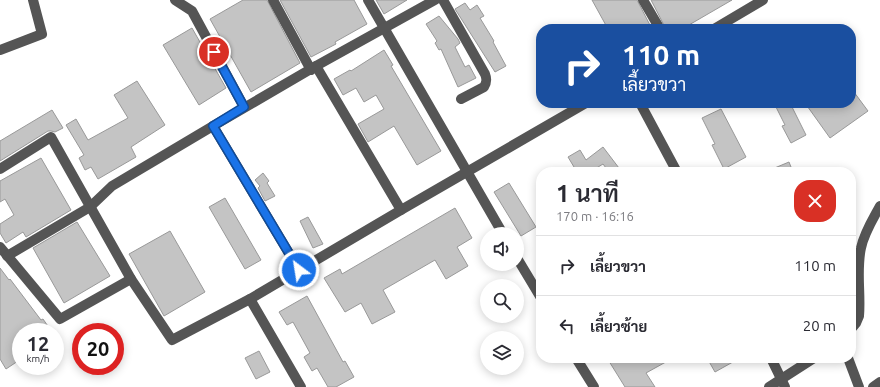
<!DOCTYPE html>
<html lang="th">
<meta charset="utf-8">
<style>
:root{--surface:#fff;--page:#f2f2f3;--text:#2b2b33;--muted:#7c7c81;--line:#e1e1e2}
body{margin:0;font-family:Ubuntu,Sarabun,sans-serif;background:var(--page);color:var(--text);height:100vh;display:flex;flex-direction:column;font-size:15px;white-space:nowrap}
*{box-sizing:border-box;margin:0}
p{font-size:13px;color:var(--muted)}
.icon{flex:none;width:22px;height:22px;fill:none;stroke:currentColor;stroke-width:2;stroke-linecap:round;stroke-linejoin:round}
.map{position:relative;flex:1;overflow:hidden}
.details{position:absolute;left:536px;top:167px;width:320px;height:196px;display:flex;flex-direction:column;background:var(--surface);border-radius:16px;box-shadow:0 2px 10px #0003}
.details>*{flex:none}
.banner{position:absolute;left:536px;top:24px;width:320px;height:84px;border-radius:16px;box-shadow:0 2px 10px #0003;background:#1a4fa0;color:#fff;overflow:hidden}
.tools{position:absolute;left:480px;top:227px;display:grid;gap:8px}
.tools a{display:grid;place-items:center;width:44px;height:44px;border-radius:50%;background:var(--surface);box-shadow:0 2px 10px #0003;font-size:20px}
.speed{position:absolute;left:12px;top:323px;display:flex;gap:8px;font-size:20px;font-weight:700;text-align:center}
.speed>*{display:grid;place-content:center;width:52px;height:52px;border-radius:50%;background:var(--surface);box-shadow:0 2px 10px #0003;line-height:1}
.speed small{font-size:10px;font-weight:400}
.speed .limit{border:6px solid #d22;background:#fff;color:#111}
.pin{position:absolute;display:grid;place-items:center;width:34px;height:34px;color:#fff;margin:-17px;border:2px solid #fff;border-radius:50%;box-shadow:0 1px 4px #0007}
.me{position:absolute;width:44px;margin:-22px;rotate:329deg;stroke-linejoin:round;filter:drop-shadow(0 0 3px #0008)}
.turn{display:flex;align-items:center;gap:14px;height:84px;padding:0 20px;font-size:18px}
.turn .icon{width:52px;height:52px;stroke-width:2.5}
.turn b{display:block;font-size:28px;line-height:34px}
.round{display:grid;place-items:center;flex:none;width:42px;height:42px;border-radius:16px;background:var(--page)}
.overview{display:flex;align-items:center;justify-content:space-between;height:68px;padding:0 20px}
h1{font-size:24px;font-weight:600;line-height:30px}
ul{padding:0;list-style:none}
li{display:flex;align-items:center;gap:12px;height:60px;padding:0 20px;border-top:1px solid var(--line)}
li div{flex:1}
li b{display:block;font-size:15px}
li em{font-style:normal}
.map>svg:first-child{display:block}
</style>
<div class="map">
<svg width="880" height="387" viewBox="0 0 880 387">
<rect width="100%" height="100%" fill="#fff"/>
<g fill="#c4c4c4" stroke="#999">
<path d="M243 0H267L300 63 251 92 210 19Z"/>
<path d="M280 0H354L367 24 335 42 336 44 311 57Z"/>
<path d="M376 0H407L384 14Z"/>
<path d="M592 0H637L652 29H608Z"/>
<path d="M651 0H732L682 29H666Z"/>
<path d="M465 3 470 10 477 5 484 16 480 18 494 41 493 42 506 66 495 72 455 9Z"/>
<path d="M439 16 458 39 460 43 455 47 465 67 469 65 476 78 458 87 441 49 439 50 435 43 437 41 426 24Z"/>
<path d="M192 28 226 88 199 105 163 45Z"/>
<path d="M384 50 393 65 391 66 441 151 417 165 394 126 368 142 358 124 384 109 376 95 364 102 356 88 343 95 334 79 350 70 351 71Z"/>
<path d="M137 81 165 125 131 147 136 157 98 179 91 167 85 170 79 158 84 155 66 125 76 119 88 140 128 118 114 95Z"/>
<path d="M851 88 868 111 830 138 805 103H851Z"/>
<path d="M774 103H790L806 135 791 143 782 126 785 125Z"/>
<path d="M721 109 746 157 724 169 712 145 715 144 702 118Z"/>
<path d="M52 110 63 128 55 132 51 131H48L0 161V141Z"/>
<path d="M603 147 622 172H609L603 164 590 172H577L568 157 580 150 586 160Z"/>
<path d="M41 158 71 210 26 237 23 232 6 243 0 233V224L14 215 5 199 0 202V181Z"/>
<path d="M789 162 793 172H765Z"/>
<path d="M263 173 269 181 267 183 275 196 265 201 258 188 260 186 255 180Z"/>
<path d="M509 183 536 227 521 236 494 192Z"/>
<path d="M225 198 261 260 245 269 209 207Z"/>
<path d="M455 208 472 238 457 247 468 266 446 279 435 260 383 290 395 312 372 324 361 303 345 312 324 278 340 269 342 274Z"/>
<path d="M308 217 323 244 313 248 300 221Z"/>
<path d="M77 222 110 276 64 303 33 248Z"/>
<path d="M170 231 205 292 164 316 129 254Z"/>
<path d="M0 268 9 280 10 279 41 320 43 319 52 332H21V359L6 369 0 359Z"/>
<path d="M307 296 343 362 345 361 354 377 336 387H328L317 368 312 371 304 357 310 353 293 322 287 325 279 312Z"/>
<path d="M259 351 270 372 256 379 245 358Z"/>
<path d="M607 358H673L646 373 655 387H625Z"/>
<path d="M707 358H740L715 372Z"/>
</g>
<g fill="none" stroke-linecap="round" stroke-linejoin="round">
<g stroke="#555" stroke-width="10">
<path d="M175 0 192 11 244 107"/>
<path d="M273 0 311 70"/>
<path d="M368 0 503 234"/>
<path d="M443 0 485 74C487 79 487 82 484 87L461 99"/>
<path d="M643 0 660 29"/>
<path d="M714 29 763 0"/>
<path d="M0 50 42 34 33 0"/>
<path d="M316 66 401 210"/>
<path d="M640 103 677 172"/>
<path d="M213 126 299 270"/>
<path d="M0 169 51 137 131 279 172 340 250 299 401 210 586 103"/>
<path d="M0 247 60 319 131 279"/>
<path d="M7 256 90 207 112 186 213 126 316 66 435 0"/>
<path d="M517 258 541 298"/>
<path d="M250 299 301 387"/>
<path d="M851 329 856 323 859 316C861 294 856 270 861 248 864 233 873 219 880 206"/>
<path d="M576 358 594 387"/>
<path d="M771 358 785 387"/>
<path d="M848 358 859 387"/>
<path d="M769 387 814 358"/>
<path d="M873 387 880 382"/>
</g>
</g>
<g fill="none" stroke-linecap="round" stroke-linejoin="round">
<defs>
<path id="route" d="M214 52 244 107 213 126 299 270"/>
</defs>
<use href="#route" stroke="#114b97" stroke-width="10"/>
<use href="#route" stroke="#1a73e8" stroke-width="7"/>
</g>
</svg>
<div class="tools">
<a><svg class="icon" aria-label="sound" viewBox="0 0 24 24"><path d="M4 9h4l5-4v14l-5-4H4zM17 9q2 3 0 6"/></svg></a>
<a><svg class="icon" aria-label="search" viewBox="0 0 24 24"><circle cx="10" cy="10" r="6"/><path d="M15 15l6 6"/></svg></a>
<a><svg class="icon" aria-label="layers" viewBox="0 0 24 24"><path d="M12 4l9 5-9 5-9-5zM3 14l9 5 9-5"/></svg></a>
</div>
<div class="speed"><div>12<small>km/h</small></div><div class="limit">20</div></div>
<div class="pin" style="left:214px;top:52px;background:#d93025"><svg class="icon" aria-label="arrive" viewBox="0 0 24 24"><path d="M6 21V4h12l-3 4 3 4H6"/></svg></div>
<svg class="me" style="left:299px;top:270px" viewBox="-20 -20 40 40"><circle r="17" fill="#1a73e8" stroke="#fff" stroke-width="3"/><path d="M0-11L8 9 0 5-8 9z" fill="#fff"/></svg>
<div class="banner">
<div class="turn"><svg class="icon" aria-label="right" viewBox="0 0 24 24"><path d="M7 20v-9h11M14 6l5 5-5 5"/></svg><div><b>110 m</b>เลี้ยวขวา</div></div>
</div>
<section class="details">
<div class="overview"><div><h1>1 นาที</h1><p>170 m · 16:16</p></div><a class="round" style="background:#d93025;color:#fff"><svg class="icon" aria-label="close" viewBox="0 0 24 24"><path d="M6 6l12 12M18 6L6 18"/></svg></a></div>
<ul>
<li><svg class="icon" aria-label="right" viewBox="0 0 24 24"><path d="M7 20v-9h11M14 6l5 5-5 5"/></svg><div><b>เลี้ยวขวา</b></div><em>110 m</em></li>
<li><svg class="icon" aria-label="left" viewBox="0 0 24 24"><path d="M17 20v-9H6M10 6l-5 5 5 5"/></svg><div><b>เลี้ยวซ้าย</b></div><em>20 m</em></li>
</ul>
</section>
</div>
